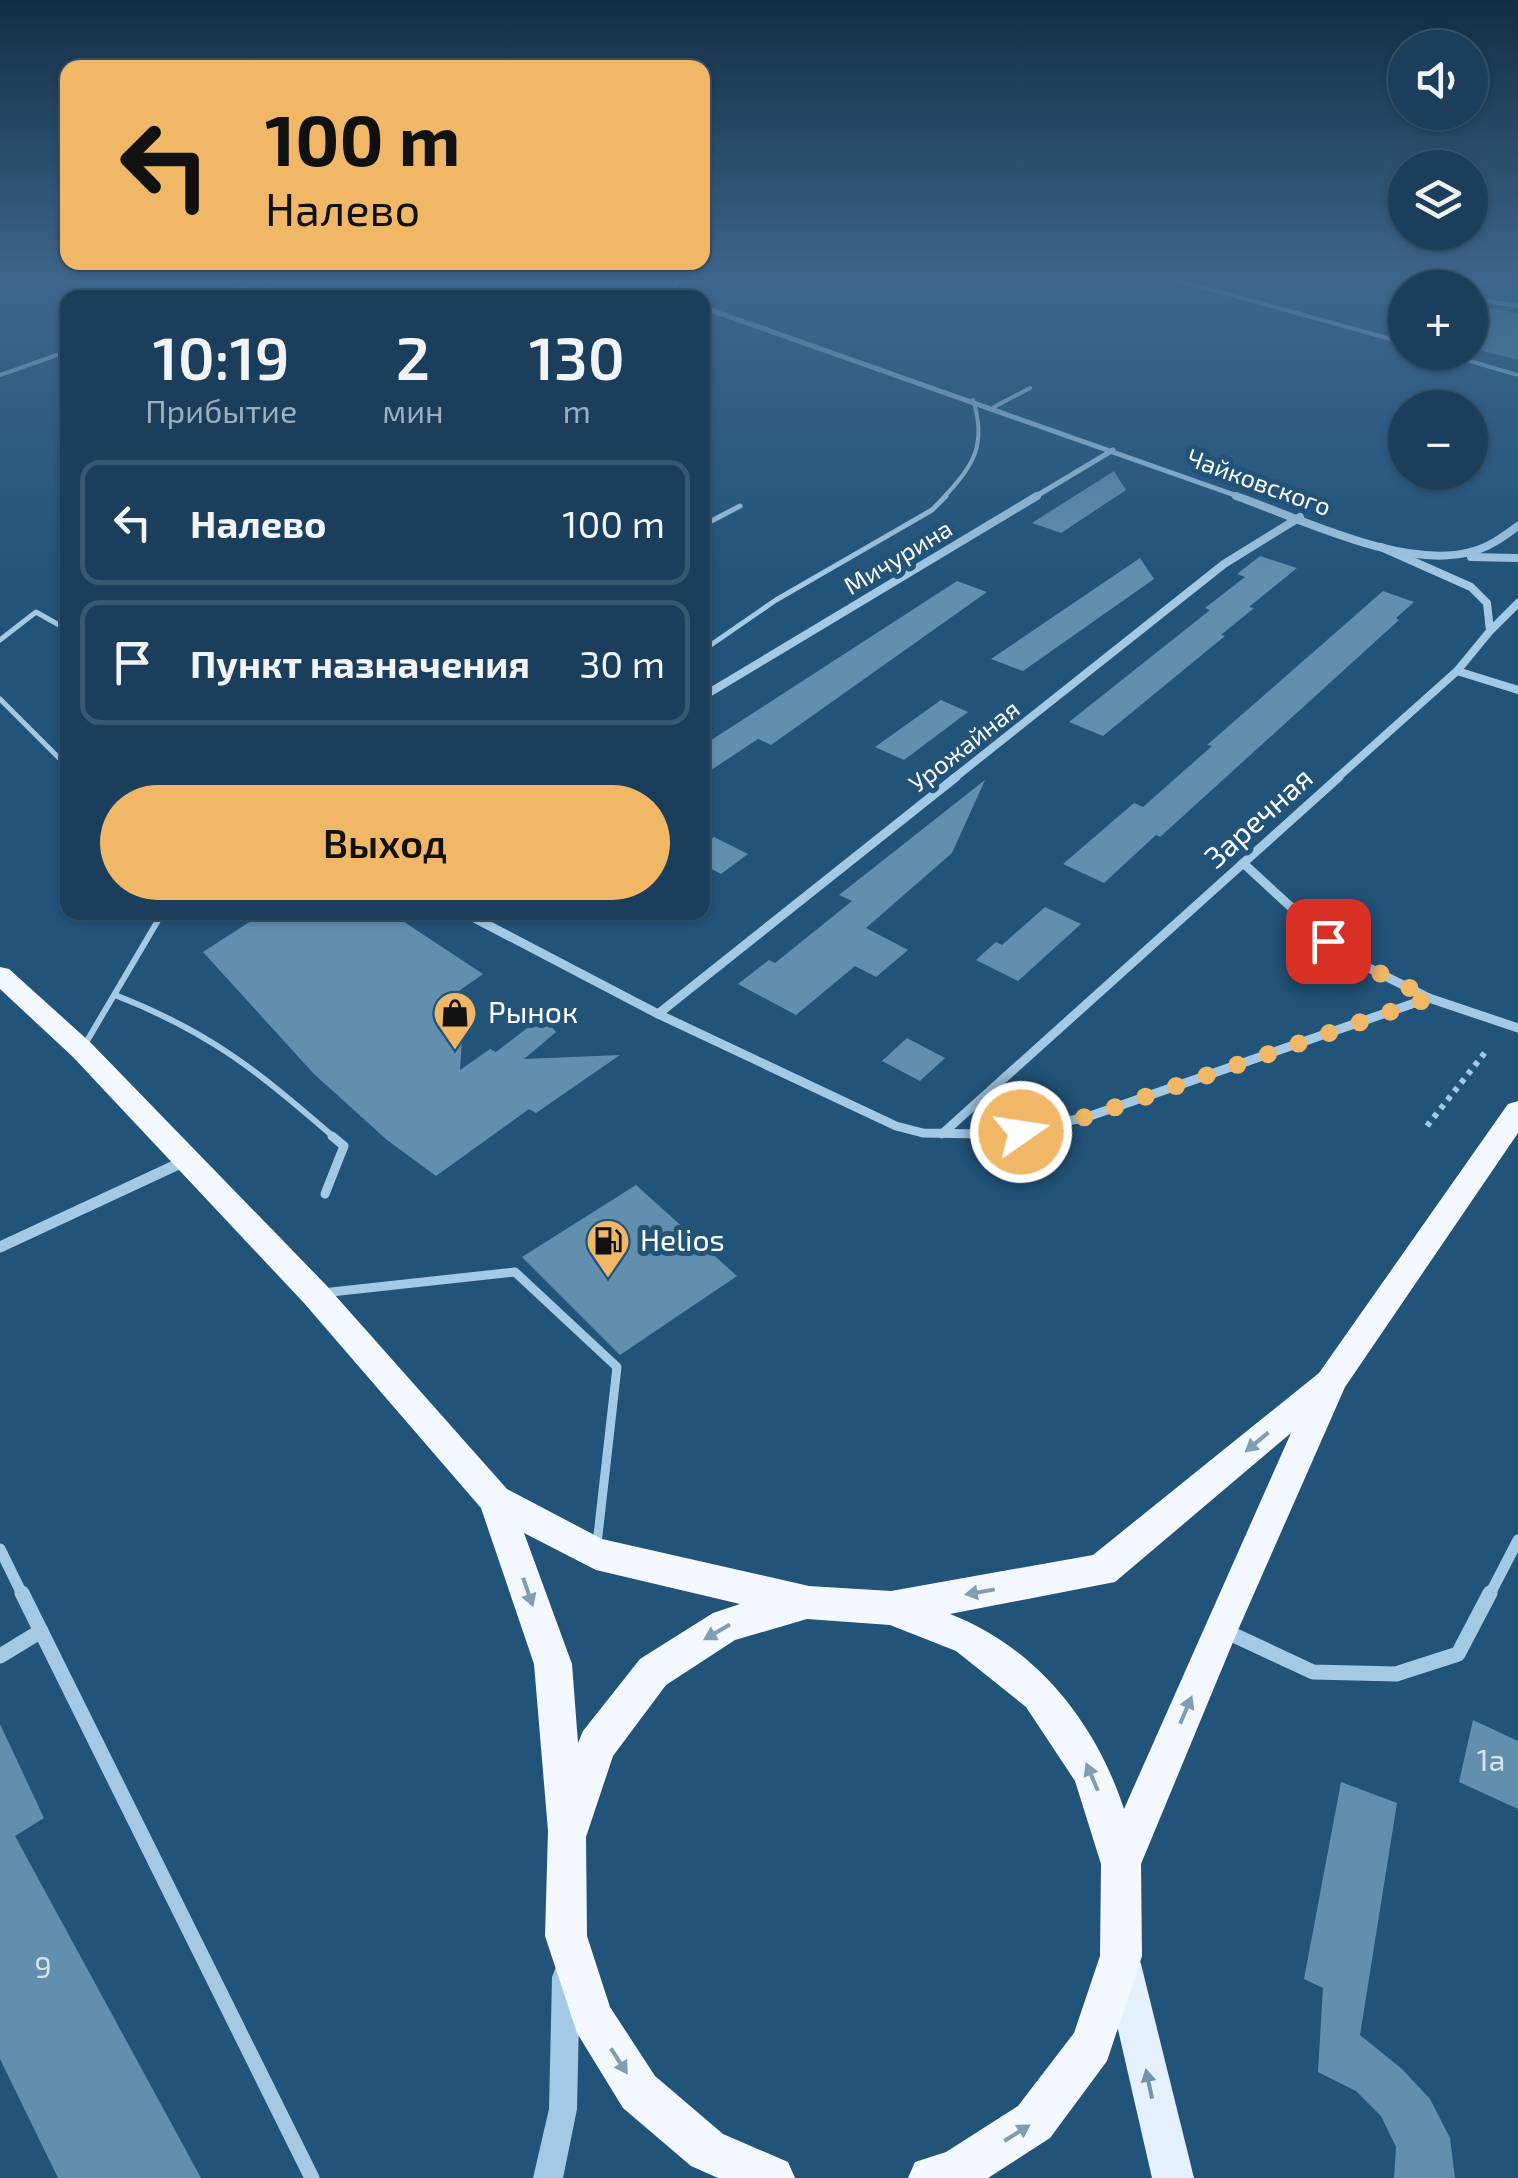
<!DOCTYPE html>
<html lang="ru">
<meta charset="utf-8">
<style>
:root{--surface:#1a3e5b;--page:#274964;--text:#f1f3f6;--muted:#9faebb;--line:#385771;--accent:#f0b766}
body{margin:0;font-family:"Exo 2",sans-serif;background:var(--page);color:var(--text);height:100vh;display:flex;flex-direction:column;font-size:38px;white-space:nowrap}
*{box-sizing:border-box;margin:0}
p{font-size:32px;color:var(--muted)}
.icon{flex:none;width:55px;height:55px;fill:none;stroke:currentColor;stroke-width:2;stroke-linecap:round;stroke-linejoin:round}
.map{position:relative;flex:1;overflow:hidden}
.drawer{position:absolute;left:60px;top:290px;width:650px;height:630px;display:flex;flex-direction:column;background:var(--surface);border-radius:20px;box-shadow:0 2px 8px #0004,0 0 0 2px var(--line)}
.drawer>*{flex:none}
.hud{position:absolute;left:60px;top:60px;width:650px;height:210px;border-radius:20px;box-shadow:0 2px 8px #0004,0 0 0 2px var(--line);background:#f0b766;color:#111;overflow:hidden}
.fabs{position:absolute;left:1388px;top:30px;display:grid;gap:20px}
.fabs a{display:grid;place-items:center;width:100px;height:100px;border-radius:50%;background:var(--surface);box-shadow:0 2px 8px #0004,0 0 0 2px var(--line);font-size:50px}
.pin{position:absolute;display:grid;place-items:center;width:85px;height:85px;color:#fff;margin:-42px;border-radius:20px;box-shadow:0 5px 15px #0006}
.me{position:absolute;width:110px;margin:-55px;rotate:77deg;stroke-linejoin:round;filter:drop-shadow(0 0 8px #0008)}
.turn{display:flex;align-items:center;gap:35px;height:210px;padding:0 40px;font-size:45px}
.turn .icon{width:130px;height:130px;stroke-width:2.5}
.turn b{display:block;font-size:70px;line-height:85px}
.eta{display:flex;justify-content:space-evenly;align-items:center;height:170px;text-align:center}
.eta b{font-size:60px;font-weight:600;line-height:70px}
.button{display:flex;gap:20px;margin-top:auto;padding:20px 40px}
.button a{flex:1;height:115px;border-radius:60px;background:var(--accent);color:#111;font-size:40px;font-weight:600;line-height:115px;text-align:center}
ul{padding:0;list-style:none}
li{display:flex;align-items:center;gap:30px;height:125px;margin:0 20px 15px;padding:0 20px;border:5px solid var(--line);border-radius:20px}
li div{flex:1}
li b{display:block;font-size:38px}
li em{font-style:normal}
.map>svg:first-child{display:block}
</style>
<div class="map">
<svg width="1518" height="2178" viewBox="0 0 1518 2178">
<rect width="100%" height="100%" fill="#225379"/>
<g fill="#638faf">
<path d="M1491 308 1518 314V360L1470 348V322Z"/>
<path d="M1114 471 1126 490 1061 533 1032 523Z"/>
<path d="M1260 556 1297 568 1249 607 1254 608 1221 635 1225 636 1103 736 1069 722 1210 610 1205 608 1245 577 1237 574Z"/>
<path d="M1140 558 1154 579 1023 671 991 659Z"/>
<path d="M957 581 987 592 771 745 758 739 702 776V746Z"/>
<path d="M1383 591 1414 602 1396 618 1399 620 1160 837 1156 835 1104 883 1063 864 1134 803 1143 807 1212 746 1207 745Z"/>
<path d="M941 700 968 712 904 760 875 747Z"/>
<path d="M985 780 952 853 866 928 908 950 876 977 855 966 796 1015 738 984 769 960 775 963 852 901 839 895Z"/>
<path d="M714 837 748 854 721 874 702 864V845Z"/>
<path d="M1045 907 1081 924 1018 981 976 960 996 942 1002 945Z"/>
<path d="M265 912H389L483 974 436 1007 463 1024 460 1070 490 1049 496 1052 543 1016 556 1032 524 1059 620 1055 536 1113 529 1109 436 1176 387 1140 314 1074 203 952Z"/>
<path d="M907 1038 945 1058 920 1081 882 1061Z"/>
<path d="M636 1185 737 1276 620 1355 522 1257Z"/>
<path d="M1473 1720 1518 1741V1809L1459 1782Z"/>
<path d="M0 1724 44 1818 15 1836 201 2178H58L0 2059Z"/>
<path d="M1341 1782 1397 1803 1360 2035 1402 2069 1430 2099 1450 2138 1455 2178H1394L1396 2147 1381 2116 1356 2091 1318 2072 1323 1988 1304 1979Z"/>
</g>
<g fill="none" stroke-linecap="round" stroke-linejoin="round">
<path stroke="#a4c9e5" stroke-width="6" stroke-dasharray="5 6" stroke-linecap="butt" d="M1427 1126 1487 1050"/>
<g stroke="#a4c9e5" stroke-width="4">
<path d="M1167 277 1405 343"/>
<path d="M214 298 273 277"/>
<path d="M1470 307 1483 300 1518 306"/>
<path d="M1439 352 1518 375"/>
<path d="M0 375 68 351"/>
<path d="M994 407 1030 388"/>
<path d="M943 498C974 466 987 444 973 400"/>
</g>
<g stroke="#a4c9e5" stroke-width="5">
<path d="M702 526 740 506"/>
<path d="M0 640 36 612 68 630"/>
<path d="M702 651 776 600 932 510 946 496"/>
<path d="M0 699 68 767"/>
</g>
<g stroke="#a4c9e5" stroke-width="6">
<path d="M115 995C212 1033 257 1071 335 1138"/>
<path d="M84 1046 163 912"/>
</g>
<g stroke="#a4c9e5" stroke-width="9">
<path d="M325 1194 344 1146 332 1136"/>
<path d="M322 1293 515 1272 617 1367 597 1544"/>
</g>
<g stroke="#a4c9e5" stroke-width="5">
<path d="M682 298 675 293V283L688 277"/>
<path d="M702 307 1243 498"/>
<path d="M1033 498 1113 450"/>
</g>
<g stroke="#a4c9e5" stroke-width="8">
<path d="M1236 496C1299 518 1403 570 1470 552 1488 548 1503 537 1518 526"/>
<path d="M1471 557 1518 558"/>
<path d="M1490 631 1518 603"/>
<path d="M1457 671 1518 690"/>
<path d="M702 697 1037 496"/>
<path d="M953 779 1224 564 1300 517"/>
<path d="M1336 779 1457 671 1490 631 1487 603 1471 587 1381 547"/>
</g>
<g stroke="#a4c9e5" stroke-width="9">
<path d="M1243 863 1328 941 1363 965 1429 998"/>
<path d="M463 912 658 1014 896 1126 923 1133 983 1134 1021 1132 1090 1116 1429 998 1518 1028"/>
<path d="M658 1014 956 777"/>
<path d="M942 1134 1339 777"/>
</g>
<g stroke="#a4c9e5" stroke-width="11">
<path d="M0 1247 185 1161"/>
<path d="M0 1549 23 1596"/>
<path d="M1489 1596 1518 1540"/>
</g>
<g stroke="#a4c9e5" stroke-width="15">
<path d="M22 1593 312 2178"/>
<path d="M1225 1631 1313 1672 1396 1674 1458 1654 1490 1593"/>
<path d="M0 1656 41 1631"/>
</g>
<path fill="#a4c9e5" fill-rule="evenodd" d="M566 1963 576 1967 580 1977 577 2109 563 2178H533L549 2109 552 1977 556 1967Z"/>
<path fill="#e4f1fc" fill-rule="evenodd" d="M1122 1945 1136 1950 1141 1964 1194 2178H1152L1103 1964 1108 1950Z"/>
<path fill="#f2f8fe" fill-rule="evenodd" d="M0 967 9 969 91 1043 326 1285 507 1489 602 1539 809 1586 891 1591 1093 1555 1319 1373 1508 1104 1518 1101V1133L1345 1387 1238 1630 1141 1864 1142 1956 1107 2061 1050 2138 988 2178H908L915 2162 946 2152 1018 2106 1074 2033 1100 1956 1101 1864 1075 1781 1026 1707 956 1651 890 1625 807 1619 735 1640 666 1685 613 1756 586 1837 587 1936 610 2007 655 2076 723 2134 788 2162 795 2178H718L691 2166 623 2108 577 2033 545 1936 548 1831 534 1664 481 1508 304 1303 73 1057 0 989ZM1291 1433 1124 1809C1096 1723 1036 1647 950 1614L1115 1582ZM524 1533 596 1570 740 1604 713 1613 640 1659 583 1731 578 1743 572 1664Z"/>
</g>
<defs><path id="oneway-solid" d="M-6-.8H1V-3.2L6.5 0L1 3.2V.8H-6Z" transform="scale(2.5)"/></defs>
<g fill="#809db5">
<use href="#oneway-solid" transform="translate(1257 1442) rotate(140)"/>
<use href="#oneway-solid" transform="translate(528 1592) rotate(71)"/>
<use href="#oneway-solid" transform="translate(980 1592) rotate(170)"/>
<use href="#oneway-solid" transform="translate(717 1632) rotate(150)"/>
<use href="#oneway-solid" transform="translate(1186 1710) rotate(-67)"/>
<use href="#oneway-solid" transform="translate(1092 1777) rotate(-113)"/>
<use href="#oneway-solid" transform="translate(619 2061) rotate(57)"/>
<use href="#oneway-solid" transform="translate(1017 2133) rotate(-32)"/>
</g>
<use fill="#7092ad" href="#oneway-solid" transform="translate(1149 2084) rotate(-102)"/>
<linearGradient id="sky" x2="0" y2="1"><stop stop-color="#132e43"/><stop offset="0.48" stop-color="#3e668c"/><stop offset="1" stop-color="#3e668c" stop-opacity="0"/></linearGradient>
<rect width="1518" height="582" fill="url(#sky)"/>
<g fill="none" stroke-linecap="round" stroke-linejoin="round">
<path stroke="#f0b766" stroke-width="18" stroke-dasharray="0 32.4" d="M1021 1132 1090 1116 1430 998 1363 965 1328 941"/>
</g>
<defs>
<symbol id="shop-pin" viewBox="-11 -11 22 30"><path d="M0 17L-7.5 6A9.5 9.5 0 1 1 7.5 6Z" fill="#f0b766" stroke="#225379"/><path d="M-5-2.5h2.3a2.7 3.5 0 0 1 5.4 0H5L5.5 6h-11ZM-1.5-2.5h3a1.5 2.3 0 0 0-3 0Z" fill="#111"/></symbol>
<symbol id="fuel-pin" viewBox="-11 -11 22 30"><path d="M0 17L-7.5 6A9.5 9.5 0 1 1 7.5 6Z" fill="#f0b766" stroke="#225379"/><path d="M-5.5-6h7V0h2V4h1.3V-2.5L3-4.5l.8-.8L6-3V5H2.5V1h-1V6h-7ZM-4.2-4.7v3.2H.2V-4.7Z" fill="#111"/></symbol>
</defs>
<g fill-rule="evenodd">
<use href="#shop-pin" x="430" y="988" width="50" height="68"/>
<use href="#fuel-pin" x="583" y="1216" width="50" height="68"/>
</g>
<g text-anchor="middle" stroke-width="10" stroke-linejoin="round" paint-order="stroke">
<g font-size="25" fill="#fff" stroke="#225379">
<text transform="translate(1259 482) rotate(20)" y="9">Чайковского</text>
<text transform="translate(898 557) rotate(-31)" y="9">Мичурина</text>
<text transform="translate(964 746) rotate(-38)" y="9">Урожайная</text>
</g>
<g font-size="30" fill="#fff" stroke="#225379">
<text transform="translate(1259 818) rotate(-42)" y="10">Заречная</text>
</g>
<g font-size="30" fill="#fff" stroke="#225379" text-anchor="start">
<text x="488" y="1023">Рынок</text>
<text x="640" y="1251">Helios</text>
</g>
<g font-size="30" fill="#d8e3eb">
<text x="1491" y="1771">1а</text>
<text x="43" y="1978">9</text>
</g>
</g>
</svg>
<div class="fabs">
<a><svg class="icon" aria-label="sound" viewBox="0 0 24 24"><path d="M4 9h4l5-4v14l-5-4H4zM17 9q2 3 0 6"/></svg></a>
<a><svg class="icon" aria-label="layers" viewBox="0 0 24 24"><path d="M12 4l9 5-9 5-9-5zM3 14l9 5 9-5"/></svg></a>
<a>+</a>
<a>−</a>
</div>
<div class="pin" style="left:1328px;top:941px;background:#d93025"><svg class="icon" aria-label="arrive" viewBox="0 0 24 24"><path d="M6 21V4h12l-3 4 3 4H6"/></svg></div>
<svg class="me" style="left:1021px;top:1132px" viewBox="-20 -20 40 40"><circle r="17" fill="#f0b766" stroke="#fff" stroke-width="3"/><path d="M0-11L8 9 0 5-8 9z" fill="#fff"/></svg>
<div class="hud">
<div class="turn"><svg class="icon" aria-label="left" viewBox="0 0 24 24"><path d="M17 20v-9H6M10 6l-5 5 5 5"/></svg><div><b>100 m</b>Налево</div></div>
</div>
<section class="drawer">
<div class="eta">
<div><b>10:19</b><p>Прибытие</p></div>
<div><b>2</b><p>мин</p></div>
<div><b>130</b><p>m</p></div>
</div>
<ul>
<li><svg class="icon" aria-label="left" viewBox="0 0 24 24"><path d="M17 20v-9H6M10 6l-5 5 5 5"/></svg><div><b>Налево</b></div><em>100 m</em></li>
<li><svg class="icon" aria-label="arrive" viewBox="0 0 24 24"><path d="M6 21V4h12l-3 4 3 4H6"/></svg><div><b>Пункт назначения</b></div><em>30 m</em></li>
</ul>
<div class="button"><a>Выход</a></div>
</section>
</div>
